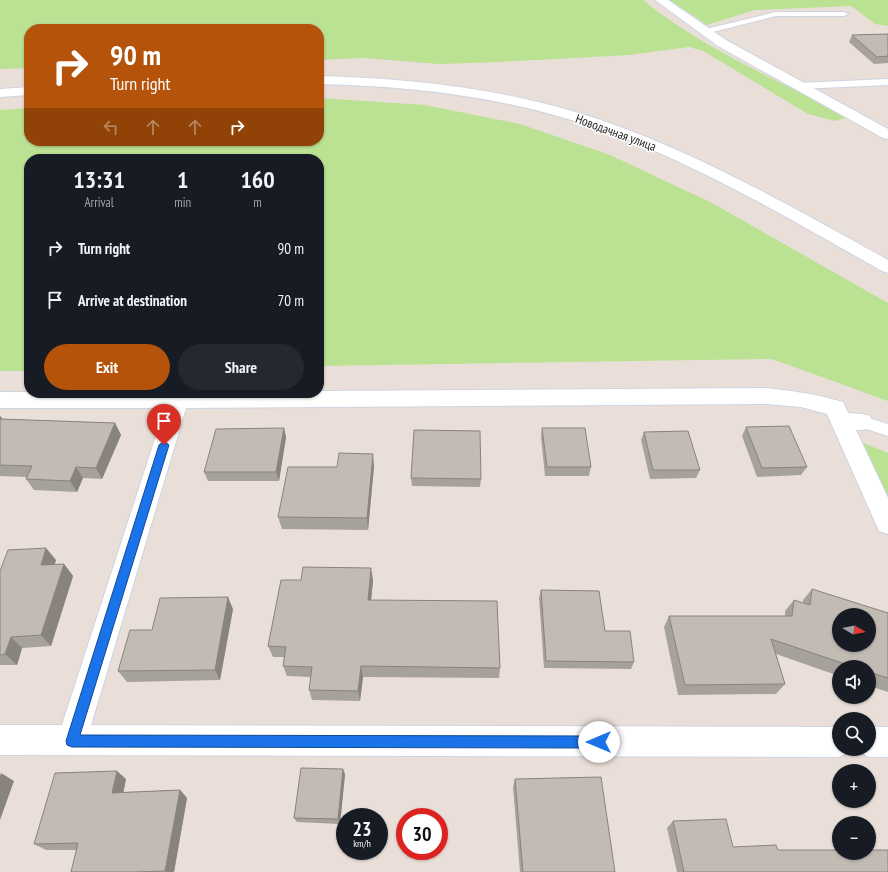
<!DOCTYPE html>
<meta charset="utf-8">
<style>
:root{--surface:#171b24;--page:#242831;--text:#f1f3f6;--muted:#9ea1a6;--accent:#b45309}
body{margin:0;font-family:"PT Sans Narrow",sans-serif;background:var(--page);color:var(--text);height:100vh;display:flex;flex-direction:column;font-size:15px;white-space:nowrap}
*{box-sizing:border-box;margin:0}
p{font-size:13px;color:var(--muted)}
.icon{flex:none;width:22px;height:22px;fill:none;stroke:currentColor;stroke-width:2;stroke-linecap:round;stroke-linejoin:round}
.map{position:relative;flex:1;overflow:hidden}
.drawer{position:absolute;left:24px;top:154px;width:300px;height:244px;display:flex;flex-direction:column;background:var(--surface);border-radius:16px;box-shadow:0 1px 3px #0004}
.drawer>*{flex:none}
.banner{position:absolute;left:24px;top:24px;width:300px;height:122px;border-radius:16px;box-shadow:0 1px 3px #0004;background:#b45309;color:#fff;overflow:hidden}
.needle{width:26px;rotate:99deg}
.controls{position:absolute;left:832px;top:608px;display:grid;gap:8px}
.controls a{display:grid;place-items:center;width:44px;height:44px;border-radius:50%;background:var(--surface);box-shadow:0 1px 3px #0004;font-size:20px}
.speed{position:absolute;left:336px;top:808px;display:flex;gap:8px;font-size:20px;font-weight:700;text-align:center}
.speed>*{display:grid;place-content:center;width:52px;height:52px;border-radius:50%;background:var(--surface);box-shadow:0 1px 3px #0004;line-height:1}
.speed small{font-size:10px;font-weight:400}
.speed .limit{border:6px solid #d22;background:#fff;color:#111}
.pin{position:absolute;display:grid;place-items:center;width:34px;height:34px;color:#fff;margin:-41px -17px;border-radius:50% 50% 50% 0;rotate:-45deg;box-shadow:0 0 4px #0007}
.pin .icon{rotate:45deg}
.me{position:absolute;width:44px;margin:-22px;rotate:270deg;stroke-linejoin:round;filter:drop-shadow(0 0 3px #0008)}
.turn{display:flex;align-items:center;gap:14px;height:84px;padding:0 20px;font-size:18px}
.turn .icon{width:52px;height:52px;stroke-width:2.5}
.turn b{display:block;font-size:28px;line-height:34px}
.lanes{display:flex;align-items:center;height:38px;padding:0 20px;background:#0003;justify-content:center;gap:20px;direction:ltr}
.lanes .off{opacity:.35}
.eta{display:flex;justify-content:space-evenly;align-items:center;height:68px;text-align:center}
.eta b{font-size:24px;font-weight:700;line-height:28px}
.cta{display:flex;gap:8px;margin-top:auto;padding:8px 20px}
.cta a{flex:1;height:46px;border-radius:24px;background:var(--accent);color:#fff;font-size:16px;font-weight:700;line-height:46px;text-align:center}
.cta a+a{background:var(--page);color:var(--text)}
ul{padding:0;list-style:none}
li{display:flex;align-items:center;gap:12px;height:52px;padding:0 20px}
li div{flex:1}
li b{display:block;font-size:15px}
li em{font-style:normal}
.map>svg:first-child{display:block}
</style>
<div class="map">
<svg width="888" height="872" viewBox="0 0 888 872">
<rect width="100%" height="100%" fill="#eadfd8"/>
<g fill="#bbe193">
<path d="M0 0H643C704 50 779 79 846 118L835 121 808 114 703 51 689 47 629 55 498 62 439 64 365 58 319 60V29H29V68L0 69Z"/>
<path d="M670 0H888V26L875 24 851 6 755 10 707 25Z"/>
<path d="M319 98 425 105 520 124 610 155 712 203 888 303V401L772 359 319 366V159H29V371H0V110L29 108V141H319Z"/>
<path d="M851 438 888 453V518Z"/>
</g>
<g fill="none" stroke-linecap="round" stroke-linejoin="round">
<defs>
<g id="service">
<path d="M776 12H844L848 14 844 16H776L705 34 701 32 702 30Z"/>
<path d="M888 79V85L798 89 793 86 798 83Z"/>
<path d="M862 416 888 424V436L857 426 855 422 857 418Z"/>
</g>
<g id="minor">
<path d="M655 0H668L726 40 888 129V139L883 138 718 46Z"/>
<path d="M766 388C794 391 815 394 843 402L848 413 862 414 870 416 873 422 870 428 862 430H856L888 498V534L879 531 827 414 801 407 766 404 186 408 91 725 839 727V749H851L849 752 839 757 0 755V725H62L165 408H0V392L319 393V391Z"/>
<path d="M869 727H888V757H869L859 752 857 749H869Z"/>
</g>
<g id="tertiary">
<path d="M319 76C405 78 489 87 572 111 684 144 786 204 888 260V273L882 271C779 213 675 150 561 117 482 94 401 86 319 84Z"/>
<path d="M29 87V95L0 97V89Z"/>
</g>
</defs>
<use href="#service" stroke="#cdd4e0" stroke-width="2"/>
<use href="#minor" stroke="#cdd4e0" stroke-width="2"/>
<use href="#tertiary" stroke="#cdd4e0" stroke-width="2"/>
<use href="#service" fill="#fff" fill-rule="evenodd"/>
<use href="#minor" fill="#fff" fill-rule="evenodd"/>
<use href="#tertiary" fill="#fff" fill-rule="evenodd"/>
</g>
<g fill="#a7a19b">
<path d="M888 34V63L874 64 849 42 852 35Z"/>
<path d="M0 416 3 419 115 423 121 435 102 479 83 478 77 492 34 490 26 479 27 477 0 476Z"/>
<path d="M746 427 807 467 801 475 757 477 742 436Z"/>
<path d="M284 428 286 437 279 481H208L204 472Z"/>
<path d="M542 428 591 467 589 476H545L541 437Z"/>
<path d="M644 432 700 470 696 478 650 479 641 440Z"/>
<path d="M374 466 368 530 282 529 278 517 337 467Z"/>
<path d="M411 478 481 479 480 487 412 486Z"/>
<path d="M56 560 54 565 64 564 73 576 51 646 22 648 17 665H0V571Z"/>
<path d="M301 580H373L371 600 500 668 499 678 363 677 360 701 312 700 309 690 311 677 287 676 283 666 284 657H273L268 646Z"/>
<path d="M812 589 888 613V692L869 686V667H839V676L776 654 785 684 776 694 678 695 664 627 669 616H785V611L794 600 803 603V600Z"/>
<path d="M541 590 605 631 634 662 631 669 544 668 539 598Z"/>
<path d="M233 609 220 680 127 682 118 671 152 630Z"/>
<path d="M345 774 340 824 297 822 294 818Z"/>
<path d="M126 779 123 792 180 790 187 798 174 872H71L77 850H46L34 844Z"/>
<path d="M515 779 615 872H520L513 787Z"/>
<path d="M673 821 733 847 778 850 888 872H677L667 828Z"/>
</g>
<g fill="#88837e">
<path d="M0 416 8 427 0 421Z"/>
<path d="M115 423 121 435 102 479 96 468Z"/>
<path d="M284 428 286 437 279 481 276 472Z"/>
<path d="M373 454 374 466 368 530 367 518Z"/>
<path d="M76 467 83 478 77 492 70 481Z"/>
<path d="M46 548 56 560 51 577 41 565Z"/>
<path d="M64 564 73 576 51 646 41 635Z"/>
<path d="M371 568 373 580 370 611 368 600Z"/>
<path d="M228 597 233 609 220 680 215 670Z"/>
<path d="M11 637 22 648 17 665 5 654Z"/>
<path d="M361 666 363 677 360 701 358 691Z"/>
<path d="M343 769 345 774 340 824 338 819Z"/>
<path d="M117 771 126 779 122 800 112 793Z"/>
<path d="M1 773 14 781 0 820V776Z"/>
<path d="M180 790 187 798 174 872H166L165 871Z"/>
</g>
<g fill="#c2bbb4" stroke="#88837e" fill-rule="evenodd">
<path d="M888 34V56L877 57 852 35Z"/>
<path d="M0 419 115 423 96 468 76 467 70 481 26 479 32 466 0 465Z"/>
<path d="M789 426 807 467 762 468 746 427Z"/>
<path d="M284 428 276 472H204L216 429Z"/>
<path d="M542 428H585L591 467H547Z"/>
<path d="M414 430 480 431 481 479 411 478Z"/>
<path d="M688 431 700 470H653L644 432Z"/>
<path d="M339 453 373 454 367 518 278 517 288 467H337Z"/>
<path d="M46 548 41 565 64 564 41 635 11 637 5 654 0 655V571L8 550Z"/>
<path d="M303 567 371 568 368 600 497 601 500 668 361 666 358 691 309 690 312 667 283 666 286 647 268 646 281 580H301Z"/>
<path d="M812 589 888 613V678L869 672V667H854L771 639 785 684 685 685 669 616H792L794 600 810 605ZM839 615H869V645H839Z"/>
<path d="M541 590 599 591 605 631H630L634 662 546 661Z"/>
<path d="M228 597 215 670 118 671 130 630H152L160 598Z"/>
<path d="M301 768 343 769 338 819 294 818Z"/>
<path d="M117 771 112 793 180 790 165 871 134 872H71L78 843 34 844 55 773Z"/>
<path d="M601 777 615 872H523L515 779Z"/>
<path d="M726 819 733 847 776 845 778 850H839V853H869V850H888V872H684L673 821Z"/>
</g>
<path fill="#1a73e8" stroke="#114b97" d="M164 441 169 445 80 735 599 736 604 738 605 742 604 746 599 748 72 747 67 745 66 741 159 445Z"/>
<g text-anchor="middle" stroke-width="3" stroke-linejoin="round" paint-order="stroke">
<g font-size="13" fill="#272727" stroke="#fff">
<text transform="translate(616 132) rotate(20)" y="5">Новодачная улица</text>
</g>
</g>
</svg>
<div class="controls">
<a><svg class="needle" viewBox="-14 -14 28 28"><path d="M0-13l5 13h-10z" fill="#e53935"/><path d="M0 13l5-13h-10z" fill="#9ea1a6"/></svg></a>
<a><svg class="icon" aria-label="sound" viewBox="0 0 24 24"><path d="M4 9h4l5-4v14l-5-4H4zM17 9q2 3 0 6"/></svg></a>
<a><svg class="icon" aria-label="search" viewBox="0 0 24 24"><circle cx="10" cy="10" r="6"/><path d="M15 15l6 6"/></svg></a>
<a>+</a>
<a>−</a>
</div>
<div class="speed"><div>23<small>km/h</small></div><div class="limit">30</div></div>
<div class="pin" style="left:164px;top:445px;background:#d93025"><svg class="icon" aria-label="arrive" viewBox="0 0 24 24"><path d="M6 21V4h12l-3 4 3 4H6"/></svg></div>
<svg class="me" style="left:599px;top:742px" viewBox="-20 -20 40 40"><circle r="19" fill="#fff"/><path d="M0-13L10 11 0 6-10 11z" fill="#1a73e8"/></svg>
<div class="banner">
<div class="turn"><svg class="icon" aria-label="right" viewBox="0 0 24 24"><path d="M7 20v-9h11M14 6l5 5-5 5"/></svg><div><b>90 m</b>Turn right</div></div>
<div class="lanes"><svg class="icon off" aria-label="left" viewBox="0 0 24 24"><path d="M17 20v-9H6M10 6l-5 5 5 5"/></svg><svg class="icon off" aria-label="ahead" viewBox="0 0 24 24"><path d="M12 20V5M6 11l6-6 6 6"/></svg><svg class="icon off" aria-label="ahead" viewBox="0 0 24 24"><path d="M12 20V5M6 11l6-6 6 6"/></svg><svg class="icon" aria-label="right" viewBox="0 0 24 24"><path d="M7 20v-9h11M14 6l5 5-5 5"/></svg></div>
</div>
<section class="drawer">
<div class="eta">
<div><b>13:31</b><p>Arrival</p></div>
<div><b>1</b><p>min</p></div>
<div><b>160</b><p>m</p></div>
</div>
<ul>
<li><svg class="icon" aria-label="right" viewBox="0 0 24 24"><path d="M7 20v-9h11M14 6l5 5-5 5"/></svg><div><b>Turn right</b></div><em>90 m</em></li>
<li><svg class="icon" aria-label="arrive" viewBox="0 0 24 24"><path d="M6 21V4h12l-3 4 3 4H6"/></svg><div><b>Arrive at destination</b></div><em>70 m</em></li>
</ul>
<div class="cta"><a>Exit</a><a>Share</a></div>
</section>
</div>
